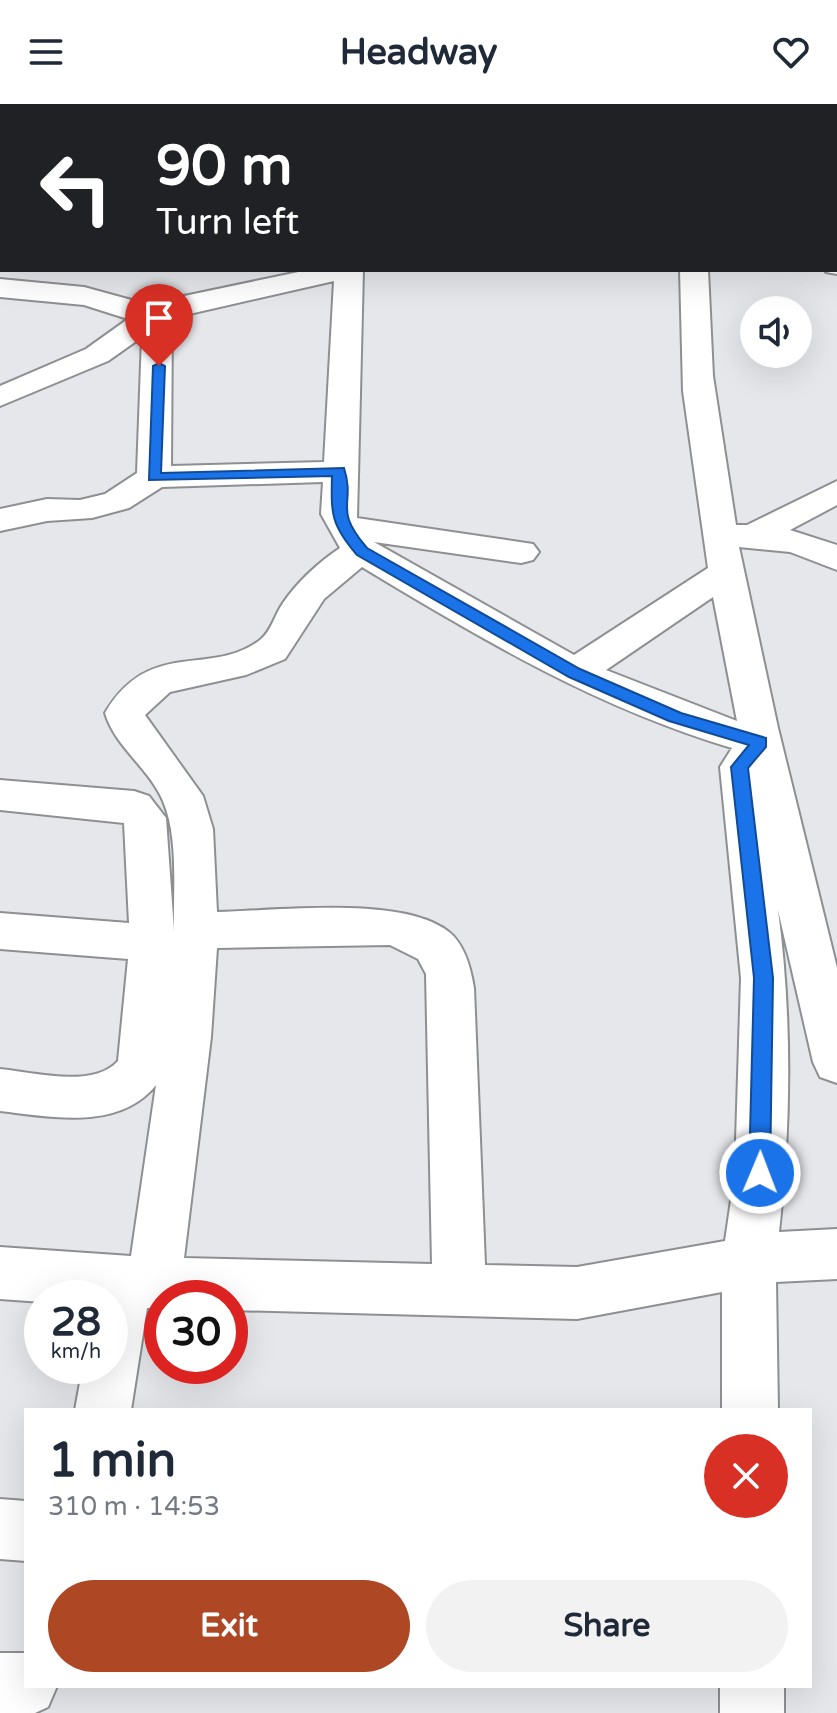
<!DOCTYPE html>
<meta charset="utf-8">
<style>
:root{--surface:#fff;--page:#f2f2f3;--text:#1f2937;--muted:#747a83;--accent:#ae4723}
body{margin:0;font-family:"Varela Round",sans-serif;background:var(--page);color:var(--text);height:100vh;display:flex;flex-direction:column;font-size:30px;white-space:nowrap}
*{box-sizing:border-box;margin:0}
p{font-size:26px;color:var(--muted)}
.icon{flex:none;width:44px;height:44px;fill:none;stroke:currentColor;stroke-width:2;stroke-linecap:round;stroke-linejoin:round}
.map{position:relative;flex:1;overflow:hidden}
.sheet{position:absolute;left:24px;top:1304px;width:788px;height:280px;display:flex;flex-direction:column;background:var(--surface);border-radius:0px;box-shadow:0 8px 32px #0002}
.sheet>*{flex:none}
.guide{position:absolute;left:0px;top:0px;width:838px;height:168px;box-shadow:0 8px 32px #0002;background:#202124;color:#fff;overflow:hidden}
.tools{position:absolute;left:740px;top:192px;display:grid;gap:16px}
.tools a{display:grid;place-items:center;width:72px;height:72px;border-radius:50%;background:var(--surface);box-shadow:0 8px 32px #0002;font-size:40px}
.speed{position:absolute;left:24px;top:1176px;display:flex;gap:16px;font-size:40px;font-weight:700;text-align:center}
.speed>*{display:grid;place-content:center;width:104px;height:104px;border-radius:50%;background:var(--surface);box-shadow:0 8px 32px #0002;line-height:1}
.speed small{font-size:20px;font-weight:400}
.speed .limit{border:12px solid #d22;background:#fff;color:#111}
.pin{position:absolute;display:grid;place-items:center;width:68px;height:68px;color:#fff;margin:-82px -34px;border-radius:50% 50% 50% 0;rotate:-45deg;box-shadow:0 0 8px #0007}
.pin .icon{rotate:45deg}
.me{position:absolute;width:88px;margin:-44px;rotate:1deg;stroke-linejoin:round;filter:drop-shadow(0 0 6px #0008)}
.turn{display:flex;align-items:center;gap:28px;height:168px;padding:0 24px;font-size:36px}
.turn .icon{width:104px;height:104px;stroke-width:2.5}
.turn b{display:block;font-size:56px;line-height:68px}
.round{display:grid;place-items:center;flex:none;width:84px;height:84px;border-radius:42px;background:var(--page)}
.overview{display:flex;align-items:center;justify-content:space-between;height:136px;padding:0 24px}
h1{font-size:48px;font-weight:800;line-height:60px}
.cta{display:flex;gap:16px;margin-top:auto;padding:16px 24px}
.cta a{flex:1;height:92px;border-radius:48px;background:var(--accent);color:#fff;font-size:32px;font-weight:800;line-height:92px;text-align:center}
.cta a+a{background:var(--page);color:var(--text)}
header{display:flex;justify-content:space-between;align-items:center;height:104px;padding:0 24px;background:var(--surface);font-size:36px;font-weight:800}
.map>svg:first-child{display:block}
</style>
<header><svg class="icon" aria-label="menu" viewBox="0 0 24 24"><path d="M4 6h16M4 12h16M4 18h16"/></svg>Headway<svg class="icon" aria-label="heart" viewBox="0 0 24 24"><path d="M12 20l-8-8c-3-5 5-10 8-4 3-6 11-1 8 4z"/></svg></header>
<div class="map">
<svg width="837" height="1609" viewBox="0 0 837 1609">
<rect width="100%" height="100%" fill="#e6e7eb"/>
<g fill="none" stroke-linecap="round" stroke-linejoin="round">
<g fill="#99a9de" fill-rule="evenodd">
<path d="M507 0 505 2H498L500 0Z"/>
<rect x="0" y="138" width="2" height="5"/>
</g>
<defs>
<g id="minor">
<path d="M262 0H289L261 2Z"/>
<path d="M474 0H500L473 2Z"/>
<path d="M563 0H589L562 2Z"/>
<rect x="0" y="21" width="2" height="14"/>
<rect x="836" y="32" width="1" height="16"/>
<rect x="0" y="144" width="2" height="16"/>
<path d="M836 154 837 170 826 168 836 166Z"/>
<path d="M308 166H363L357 414 533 440 539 448 533 456 521 459 374 438 574 551 708 464 683 287 680 166H708L713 272 736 421H747L837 377V401L790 426 837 441V466L790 448 739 443 778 624 837 864V979L820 973 813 958 778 806C792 912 791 1022 779 1128L837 1125V1175L776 1178 778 1306H722V1188L577 1215 230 1206V1194H162V1205L147 1204 131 1306H75L83 1262H110V1194H42V1198L0 1195V1143L131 1152 156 981C119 1027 52 1013 0 1007V965C33 968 93 985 118 957L128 855 0 845V809L129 819 124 719 0 706V676L134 687 149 692 166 714 174 827C173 786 179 735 163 697 149 664 115 643 105 609 150 533 210 574 260 536 271 528 275 510 283 499 298 477 318 459 340 444L321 410 323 378 162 383 129 404 92 414 47 417 0 427V405L47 395 80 396 105 390 137 369 142 233 108 257 0 302V282L86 245 128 215 84 201 0 193V175L84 183 146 200ZM334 177 324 358 171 362 172 214ZM362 463C481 535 598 604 732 644L720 663 741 874 735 1069 725 1137 577 1163 485 1161 474 884C471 865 465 841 449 828 403 791 276 807 217 808L213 725 203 692 145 611 170 588 246 571 285 555 324 495ZM713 493 737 617 606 566ZM390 841 418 855 426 870 432 1160 184 1154 211 933 217 844Z"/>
<path d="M0 1395 26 1397V1457L0 1455Z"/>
<path d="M0 1549H26V1582H57L48 1603 35 1609H0Z"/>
<rect x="720" y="1582" width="64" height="27"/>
</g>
</defs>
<use href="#minor" stroke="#8e8f92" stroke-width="4"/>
<use href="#minor" fill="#fff" fill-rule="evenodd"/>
</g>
<path fill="#1a73e8" stroke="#114b97" stroke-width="2" d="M159 259 165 262 161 369 344 364C356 402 332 403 367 444L580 565 681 609 766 634V643L748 664 773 874 770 1069 767 1076 760 1078 752 1076 749 1069 754 874 731 663 749 641 669 617 569 573 357 451C331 421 331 410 332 372L149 376 153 262Z"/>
</svg>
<div class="tools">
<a><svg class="icon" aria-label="sound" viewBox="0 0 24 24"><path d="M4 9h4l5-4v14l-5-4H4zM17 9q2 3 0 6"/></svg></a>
</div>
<div class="speed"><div>28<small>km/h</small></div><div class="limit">30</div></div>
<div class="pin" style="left:159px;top:262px;background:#d93025"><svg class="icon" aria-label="arrive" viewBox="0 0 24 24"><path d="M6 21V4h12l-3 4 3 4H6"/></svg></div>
<svg class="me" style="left:760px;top:1069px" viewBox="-20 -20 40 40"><circle r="17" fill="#1a73e8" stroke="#fff" stroke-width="3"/><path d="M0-11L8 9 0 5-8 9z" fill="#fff"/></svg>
<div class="guide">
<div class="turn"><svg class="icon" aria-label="left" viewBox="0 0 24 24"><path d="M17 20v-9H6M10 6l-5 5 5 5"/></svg><div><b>90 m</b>Turn left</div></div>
</div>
<section class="sheet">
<div class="overview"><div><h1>1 min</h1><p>310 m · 14:53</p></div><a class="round" style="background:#d93025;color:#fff"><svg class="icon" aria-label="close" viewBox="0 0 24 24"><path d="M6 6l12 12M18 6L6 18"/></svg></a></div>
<div class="cta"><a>Exit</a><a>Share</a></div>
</section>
</div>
